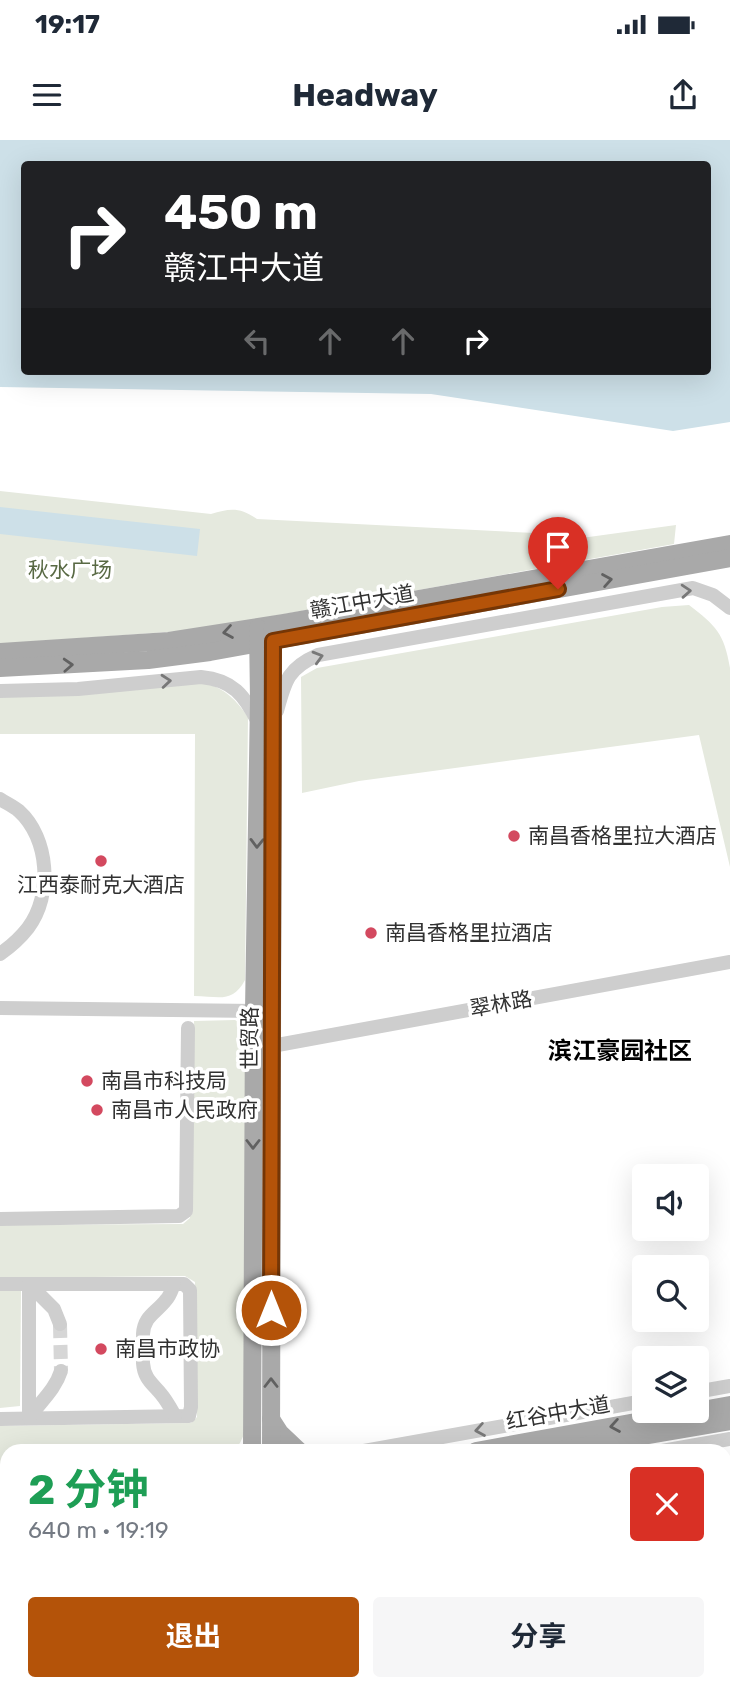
<!DOCTYPE html>
<html lang="zh">
<meta charset="utf-8">
<style>
:root{--surface:#fff;--page:#f6f6f7;--text:#1f2937;--muted:#747a83;--accent:#b45309}
body{margin:0;font-family:Rubik,"Noto Sans SC",sans-serif;background:var(--page);color:var(--text);height:100vh;display:flex;flex-direction:column;font-size:26px;white-space:nowrap}
*{box-sizing:border-box;margin:0}
p{font-size:23px;color:var(--muted)}
.icon{flex:none;width:38px;height:38px;fill:none;stroke:currentColor;stroke-width:2;stroke-linecap:round;stroke-linejoin:round}
.map{position:relative;flex:1;overflow:hidden}
.drawer{position:absolute;left:0px;top:1304px;width:732px;height:247px;display:flex;flex-direction:column;background:var(--surface);border-radius:21px 21px 0 0;box-shadow:0 7px 28px #0002}
.drawer>*{flex:none}
.guide{position:absolute;left:21px;top:21px;width:690px;height:214px;border-radius:7px;box-shadow:0 7px 28px #0002;background:#202124;color:#fff;overflow:hidden}
.buttons{position:absolute;left:632px;top:1024px;display:grid;gap:14px}
.buttons a{display:grid;place-items:center;width:77px;height:77px;border-radius:7px;background:var(--surface);box-shadow:0 7px 28px #0002;font-size:35px}
.pin{position:absolute;display:grid;place-items:center;width:60px;height:60px;color:#fff;margin:-72px -30px;border-radius:50% 50% 50% 0;rotate:-45deg;box-shadow:0 0 7px #0007}
.pin .icon{rotate:45deg}
.me{position:absolute;width:77px;margin:-38px;rotate:0deg;stroke-linejoin:round;filter:drop-shadow(0 0 5px #0008)}
.turn{display:flex;align-items:center;gap:24px;height:147px;padding:0 28px;font-size:32px}
.turn .icon{width:91px;height:91px;stroke-width:2.5}
.turn b{display:block;font-size:49px;line-height:60px}
.lanes{display:flex;align-items:center;height:66px;padding:0 28px;background:#0003;justify-content:center;gap:35px;direction:ltr}
.lanes .off{opacity:.35}
.round{display:grid;place-items:center;flex:none;width:74px;height:74px;border-radius:7px;background:var(--page)}
.head{display:flex;align-items:center;justify-content:space-between;height:119px;padding:0 28px}
h1{font-size:42px;font-weight:700;line-height:52px;color:#1e9e55}
.action{display:flex;gap:14px;margin-top:auto;padding:14px 28px}
.action a{flex:1;height:80px;border-radius:7px;background:var(--accent);color:#fff;font-size:28px;font-weight:700;line-height:80px;text-align:center}
.action a+a{background:var(--page);color:var(--text)}
.status{display:flex;justify-content:space-between;align-items:center;height:49px;padding:0 35px;background:var(--surface);direction:ltr}
.status svg{height:19px;fill:currentColor}
header{display:flex;justify-content:space-between;align-items:center;height:91px;padding:0 28px;background:var(--surface);font-size:32px;font-weight:700}
.map>svg:first-child{display:block}
</style>
<div class="status"><b>19:17</b><svg viewBox="0 0 49 12"><path d="M0 12V9h3v3zM5 12V6h3v6zM10 12V3h3v9zM15 12V0h3v12zM26 1h20v11H26zM47 4h2v5h-2z"/></svg></div>
<header><svg class="icon" aria-label="menu" viewBox="0 0 24 24"><path d="M4 6h16M4 12h16M4 18h16"/></svg>Headway<svg class="icon" aria-label="share" viewBox="0 0 24 24"><path d="M12 15V3M7 8l5-5 5 5M5 13v7h14v-7"/></svg></header>
<div class="map">
<svg width="730" height="1550" viewBox="0 0 730 1550">
<rect width="100%" height="100%" fill="#fff"/>
<g fill="#e5e9de">
<path d="M0 351 211 374C230 368 240 367 257 379L535 393 538 404 676 385 674 404 195 490 0 504Z"/>
<path d="M689 465C716 486 724 493 730 528V727L699 595 359 641 302 653 301 537 317 528 662 467Z"/>
<path d="M205 543C225 548 237 561 248 577L245 840C232 864 219 856 194 856L195 594H0V557Z"/>
<path d="M235 880 245 886 249 893 247 1288 240 1303 233 1311H7V1327H0V1286L191 1283 197 1277 195 1142 185 1136 0 1138V1085L183 1084 190 1078 194 881Z"/>
<path d="M0 1149 21 1150 20 1266 0 1268Z"/>
</g>
<g fill="#cde0e8" fill-rule="evenodd">
<path d="M0 0H730V282L673 291 431 254 0 247ZM24 24H707V231H24Z"/>
<path d="M0 367 200 389 197 416 0 394Z"/>
</g>
<g fill="none" stroke-linecap="round" stroke-linejoin="round">
<g stroke="#d6d6d6" stroke-width="14" stroke-dasharray="14 7" stroke-linecap="butt">
<path d="M60 1184 61 1231"/>
<path d="M143 1223V1194"/>
</g>
<g stroke="#cecece" stroke-width="14">
<path d="M0 551 78 549 201 537C233 540 244 555 258 582"/>
<path d="M277 571C285 541 288 528 318 515L693 448 713 455 730 468"/>
<path d="M0 659C6 663 13 666 19 671 49 698 53 755 28 788 21 797 10 807 0 814"/>
<path d="M0 868 264 871"/>
<path d="M272 906 730 822"/>
<path d="M0 1079 179 1076 186 1071 188 888"/>
<path d="M0 1144H184L190 1150 191 1267 189 1276 0 1279"/>
<path d="M60 1184 54 1169 29 1144V1278C40 1262 55 1250 61 1231"/>
<path d="M143 1194C144 1176 156 1173 166 1160 170 1156 172 1149 174 1144"/>
<path d="M143 1223C144 1239 153 1244 161 1254 167 1261 171 1269 175 1276"/>
<path d="M696 1252 730 1246"/>
<path d="M364 1311 644 1261"/>
<path d="M662 1311 730 1299"/>
<path d="M0 1332H7"/>
<path d="M0 1380H7"/>
<path d="M6 1550V1542"/>
</g>
<g stroke="#a9a9a9" stroke-width="18">
<path d="M0 512 169 501 284 483 730 404"/>
<path d="M0 528 148 520 210 512 730 418"/>
<path d="M271 1279 280 1293 299 1311"/>
<path d="M252 1311 254 871 259 559 258 488"/>
<path d="M271 1311 273 485"/>
<path d="M476 1311 730 1265"/>
<path d="M555 1311 730 1281"/>
<path d="M0 1349H7"/>
<path d="M252 1544V1550"/>
<path d="M270 1550V1544"/>
</g>
</g>
<defs><path id="oneway-chevron" d="M-2-3.5L2.5 0L-2 3.5" fill="none" stroke-width="1.6" stroke-linecap="round" stroke-linejoin="round" transform="scale(1.75)"/></defs>
<g stroke="#616161">
<use href="#oneway-chevron" transform="translate(607 440) rotate(-10)"/>
<use href="#oneway-chevron" transform="translate(228 492) rotate(171)"/>
<use href="#oneway-chevron" transform="translate(68 525) rotate(-3)"/>
<use href="#oneway-chevron" transform="translate(257 703) rotate(91)"/>
<use href="#oneway-chevron" transform="translate(253 1004) rotate(90)"/>
<use href="#oneway-chevron" transform="translate(271 1243) rotate(-90)"/>
<use href="#oneway-chevron" transform="translate(615 1286) rotate(170)"/>
</g>
<g stroke="#787878">
<use href="#oneway-chevron" transform="translate(686 451) rotate(-4)"/>
<use href="#oneway-chevron" transform="translate(318 517) rotate(-16)"/>
<use href="#oneway-chevron" transform="translate(166 541) rotate(-5)"/>
<use href="#oneway-chevron" transform="translate(480 1290) rotate(170)"/>
</g>
<g fill="none" stroke-linecap="round" stroke-linejoin="round">
<defs>
<path id="route" d="M271 1170 273 501 558 449"/>
</defs>
<use href="#route" stroke="#753606" stroke-width="18"/>
<use href="#route" stroke="#b45309" stroke-width="12"/>
</g>
<g fill="#d3495f" stroke="#fff" stroke-width="2.5">
<circle cx="514" cy="696" r="7"/>
<circle cx="101" cy="721" r="7"/>
<circle cx="371" cy="793" r="7"/>
<circle cx="87" cy="941" r="7"/>
<circle cx="97" cy="970" r="7"/>
<circle cx="101" cy="1209" r="7"/>
</g>
<g text-anchor="middle" stroke-width="7" stroke-linejoin="round" paint-order="stroke">
<g font-size="21" fill="#586943" stroke="#fff">
<text x="70" y="437">秋水广场</text>
</g>
<g font-size="21" fill="#313131" stroke="#fff">
<text transform="translate(362 462) rotate(-10)" y="7">赣江中大道</text>
<text transform="translate(501 864) rotate(-10)" y="7">翠林路</text>
<text transform="translate(250 898) rotate(-90)" y="7">世贸路</text>
<text transform="translate(558 1273) rotate(-10)" y="7">红谷中大道</text>
</g>
<g font-size="21" fill="#313131" stroke="#fff" text-anchor="start">
<text x="528" y="703">南昌香格里拉大酒店</text>
<text x="101" y="752" text-anchor="middle">江西泰耐克大酒店</text>
<text x="385" y="800">南昌香格里拉酒店</text>
<text x="101" y="948">南昌市科技局</text>
<text x="111" y="977">南昌市人民政府</text>
<text x="115" y="1216">南昌市政协</text>
</g>
<g font-size="24" font-weight="bold" fill="#000" stroke="#fff">
<text x="620" y="919">滨江豪园社区</text>
</g>
</g>
</svg>
<div class="buttons">
<a><svg class="icon" aria-label="sound" viewBox="0 0 24 24"><path d="M4 9h4l5-4v14l-5-4H4zM17 9q2 3 0 6"/></svg></a>
<a><svg class="icon" aria-label="search" viewBox="0 0 24 24"><circle cx="10" cy="10" r="6"/><path d="M15 15l6 6"/></svg></a>
<a><svg class="icon" aria-label="layers" viewBox="0 0 24 24"><path d="M12 4l9 5-9 5-9-5zM3 14l9 5 9-5"/></svg></a>
</div>
<div class="pin" style="left:558px;top:449px;background:#d93025"><svg class="icon" aria-label="arrive" viewBox="0 0 24 24"><path d="M6 21V4h12l-3 4 3 4H6"/></svg></div>
<svg class="me" style="left:271px;top:1170px" viewBox="-20 -20 40 40"><circle r="17" fill="#b45309" stroke="#fff" stroke-width="3"/><path d="M0-11L8 9 0 5-8 9z" fill="#fff"/></svg>
<div class="guide">
<div class="turn"><svg class="icon" aria-label="right" viewBox="0 0 24 24"><path d="M7 20v-9h11M14 6l5 5-5 5"/></svg><div><b>450 m</b>赣江中大道</div></div>
<div class="lanes"><svg class="icon off" aria-label="left" viewBox="0 0 24 24"><path d="M17 20v-9H6M10 6l-5 5 5 5"/></svg><svg class="icon off" aria-label="ahead" viewBox="0 0 24 24"><path d="M12 20V5M6 11l6-6 6 6"/></svg><svg class="icon off" aria-label="ahead" viewBox="0 0 24 24"><path d="M12 20V5M6 11l6-6 6 6"/></svg><svg class="icon" aria-label="right" viewBox="0 0 24 24"><path d="M7 20v-9h11M14 6l5 5-5 5"/></svg></div>
</div>
<section class="drawer">
<div class="head"><div><h1>2 分钟</h1><p>640 m · 19:19</p></div><a class="round" style="background:#d93025;color:#fff"><svg class="icon" aria-label="close" viewBox="0 0 24 24"><path d="M6 6l12 12M18 6L6 18"/></svg></a></div>
<div class="action"><a>退出</a><a>分享</a></div>
</section>
</div>
